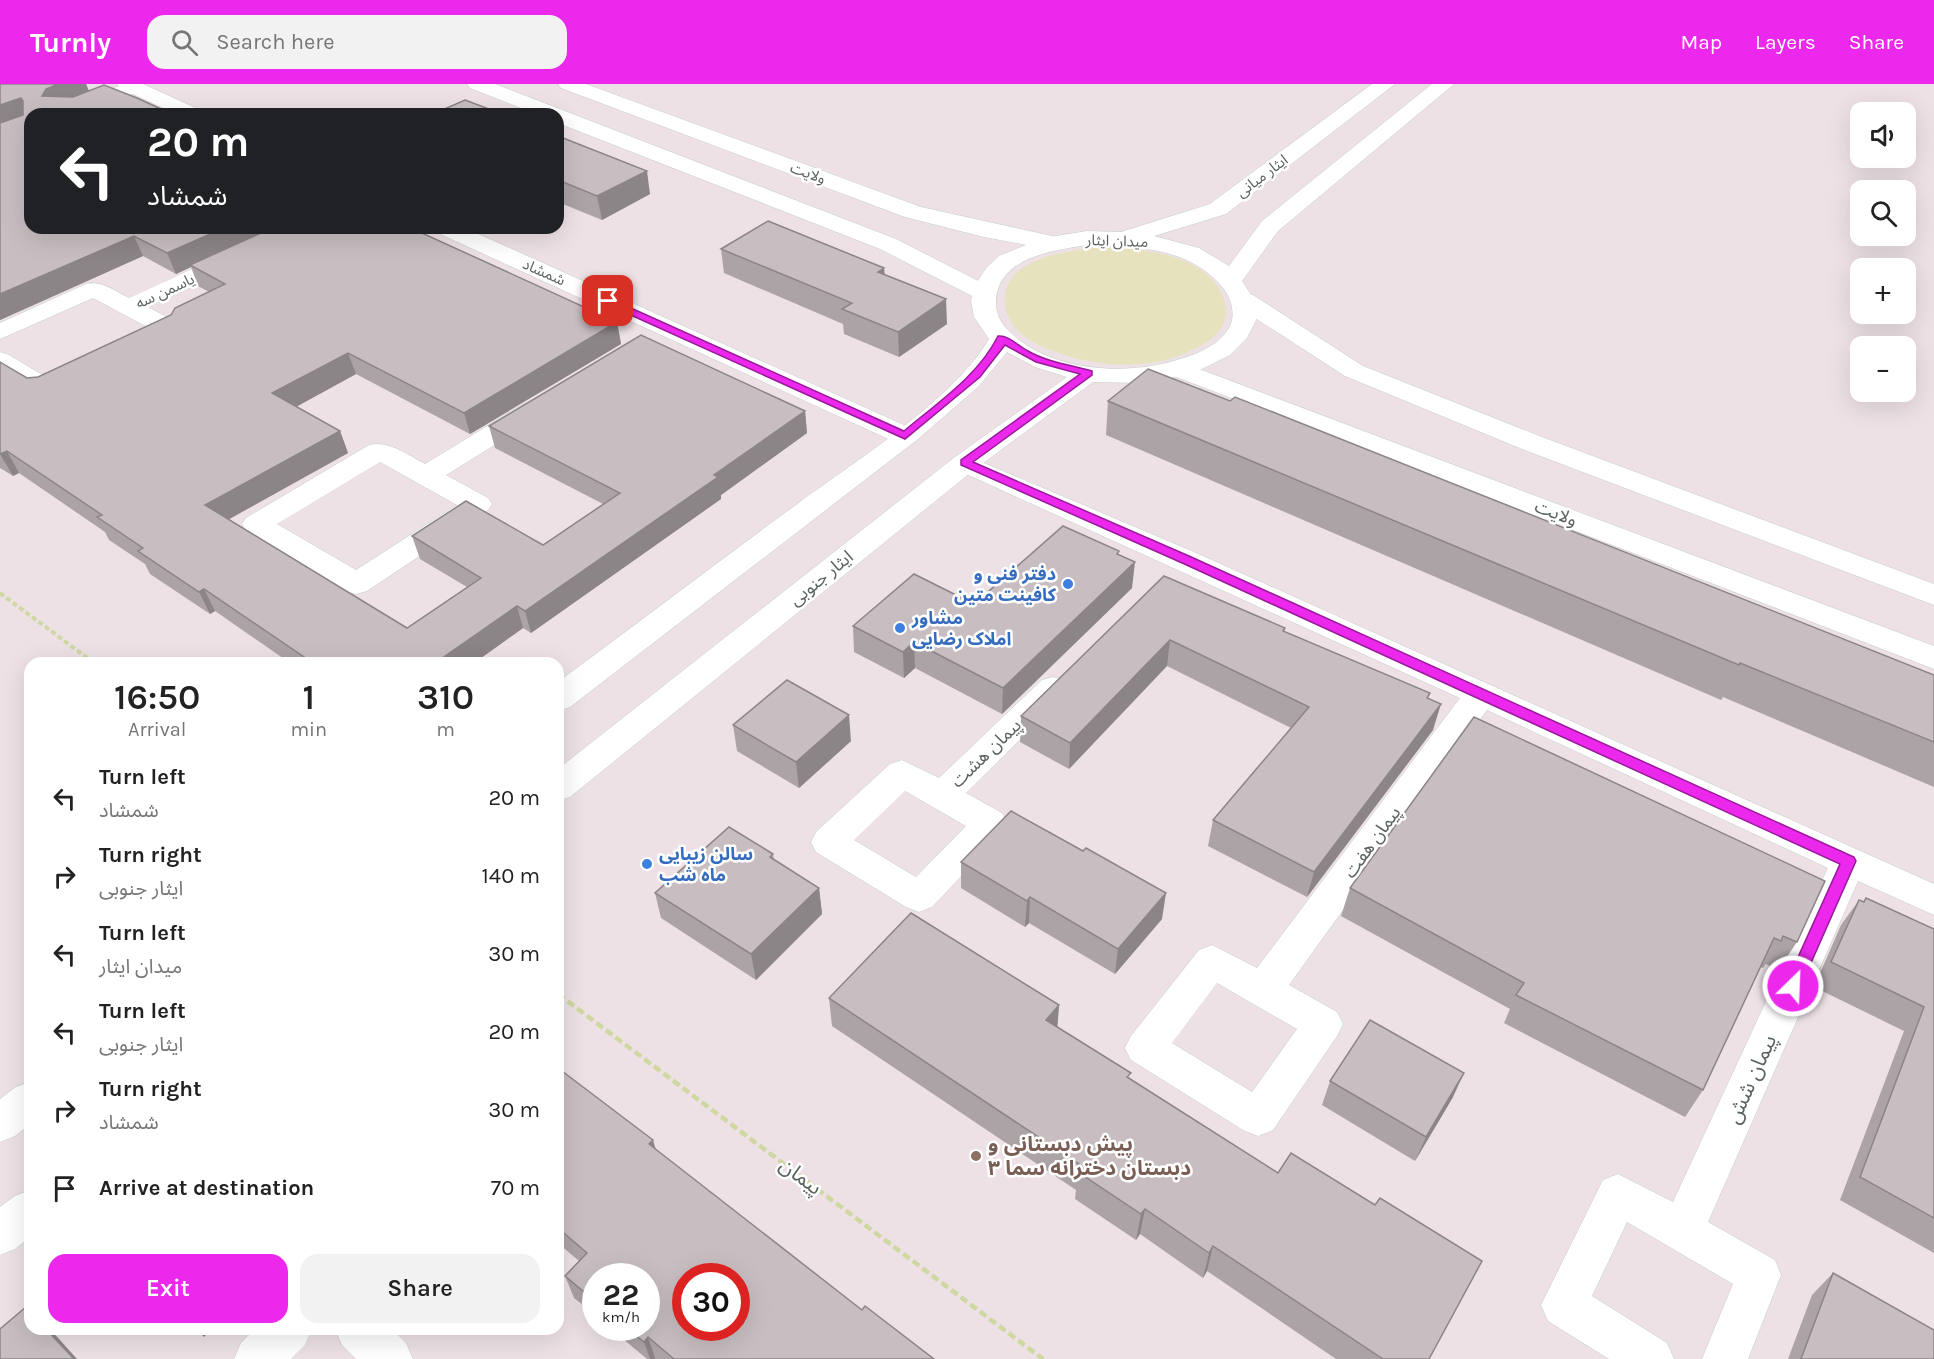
<!DOCTYPE html>
<meta charset="utf-8">
<style>
:root{--surface:#fff;--page:#f2f2f2;--text:#222;--muted:#767676;--accent:#eb28ec}
body{margin:0;font-family:Karla,"Noto Sans Arabic",sans-serif;background:var(--page);color:var(--text);height:100vh;display:flex;flex-direction:column;font-size:22px;white-space:nowrap}
*{box-sizing:border-box;margin:0}
p{font-size:20px;color:var(--muted)}
.icon{flex:none;width:33px;height:33px;fill:none;stroke:currentColor;stroke-width:2;stroke-linecap:round;stroke-linejoin:round}
.map{position:relative;flex:1;overflow:hidden}
.panel{position:absolute;left:24px;top:573px;width:540px;height:678px;display:flex;flex-direction:column;background:var(--surface);border-radius:18px;box-shadow:0 6px 24px #0002}
.panel>*{flex:none}
.hud{position:absolute;left:24px;top:24px;width:540px;height:126px;border-radius:18px;box-shadow:0 6px 24px #0002;background:#202124;color:#fff;overflow:hidden}
.controls{position:absolute;left:1850px;top:18px;display:grid;gap:12px}
.controls a{display:grid;place-items:center;width:66px;height:66px;border-radius:12px;background:var(--surface);box-shadow:0 6px 24px #0002;font-size:30px}
.speed{position:absolute;left:582px;top:1179px;display:flex;gap:12px;font-size:30px;font-weight:700;text-align:center}
.speed>*{display:grid;place-content:center;width:78px;height:78px;border-radius:50%;background:var(--surface);box-shadow:0 6px 24px #0002;line-height:1}
.speed small{font-size:15px;font-weight:400}
.speed .limit{border:9px solid #d22;background:#fff;color:#111}
.pin{position:absolute;display:grid;place-items:center;width:51px;height:51px;color:#fff;margin:-26px;border-radius:12px;box-shadow:0 3px 9px #0006}
.me{position:absolute;width:66px;margin:-33px;rotate:24deg;stroke-linejoin:round;filter:drop-shadow(0 0 4px #0008)}
.turn{display:flex;align-items:center;gap:21px;height:126px;padding:0 24px;font-size:27px}
.turn .icon{width:78px;height:78px;stroke-width:2.5}
.turn b{display:block;font-size:42px;line-height:51px}
.eta{display:flex;justify-content:space-evenly;align-items:center;height:102px;text-align:center}
.eta b{font-size:36px;font-weight:600;line-height:42px}
.action{display:flex;gap:12px;margin-top:auto;padding:12px 24px}
.action a{flex:1;height:69px;border-radius:18px;background:var(--accent);color:#fff;font-size:24px;font-weight:600;line-height:69px;text-align:center}
.action a+a{background:var(--page);color:var(--text)}
ul{padding:0;list-style:none}
li{display:flex;align-items:center;gap:18px;height:78px;padding:0 24px}
li div{flex:1}
li b{display:block;font-size:22px}
li em{font-style:normal}
header{display:flex;align-items:center;gap:36px;box-sizing:border-box;height:84px;padding:0 30px;background:var(--accent);color:#fff}
header strong{font-size:28px}
nav{display:flex;gap:33px;margin-inline-start:auto;font-size:21px}
.search{width:420px;height:54px;background:var(--page);display:flex;align-items:center;gap:15px;box-sizing:border-box;padding:0 21px;border-radius:18px;color:var(--muted);font-size:22px}
.map>svg:first-child{display:block}
</style>
<header>
<strong>Turnly</strong>
<div class="search"><svg class="icon" aria-label="search" viewBox="0 0 24 24"><circle cx="10" cy="10" r="6"/><path d="M15 15l6 6"/></svg>Search here</div>
<nav><a>Map</a><a>Layers</a><a>Share</a></nav>
</header>
<div class="map">
<svg width="1934" height="1275" viewBox="0 0 1934 1275">
<rect width="100%" height="100%" fill="#ede1e5"/>
<path fill="#e6e2bd" d="M1105 163C1143 165 1203 170 1222 210 1226 220 1228 231 1223 241 1217 253 1203 261 1192 266 1145 289 1088 283 1041 262 1018 252 1001 233 1006 207 1013 172 1077 165 1105 163Z"/>
<g fill="none" stroke-linecap="round" stroke-linejoin="round">
<defs>
<g id="minor">
<path d="M117 0H143L200 26 203 30H176L133 10 81 30H52L55 26 119 2Z"/>
<path d="M282 144H311L308 149 148 223 179 240 182 245C174 257 151 266 136 262L132 257 136 252 151 245 93 214 0 255V239L86 200C102 196 115 207 129 214Z"/>
<path d="M435 144H465L915 346 919 352 915 358 905 360 895 358 438 149Z"/>
<path d="M0 268 9 271 49 295 69 287 78 290 82 295C78 301 73 303 66 306 39 319 23 301 0 287Z"/>
<path d="M531 319 540 321 544 327 540 333 446 391 488 414 492 420 488 426 367 507 356 510 345 507 246 446 242 440 246 434 369 361C389 356 407 371 425 380L522 321ZM380 378 457 421 356 486 277 440Z"/>
<path d="M965 371 1194 468 1934 800V831L1858 797 1708 1138 1775 1176 1781 1191 1748 1275H1702L1733 1200 1627 1138 1592 1212 1667 1259 1674 1275H1609L1548 1237 1541 1221 1603 1096 1618 1090 1673 1118 1828 784 1487 626 1289 901 1337 928 1343 940 1337 952 1273 1046 1258 1052 1243 1046 1131 976 1125 964 1131 952 1199 866 1212 861 1257 884 1460 614 955 385 951 379 955 373ZM1217 899 1297 945 1252 1008 1172 959Z"/>
<path d="M1053 593 1064 596 1069 604 1064 612 966 709 1002 729 1008 739 1002 749 932 823 919 828 906 823 816 768 811 758 816 748 890 680 902 676 939 694 1042 596ZM905 707 966 742 916 793 854 756Z"/>
<path d="M255 1245H312L305 1261 291 1275H234L241 1259Z"/>
<path d="M335 1245H392L406 1259 413 1275H356L342 1261Z"/>
</g>
<g id="tertiary">
<path d="M467 0H495L896 155 992 204 996 209 992 214 984 216 976 214 880 165 558 39V30H536L470 4Z"/>
<path d="M558 0H586L921 123 1061 154 1064 159 1061 164 1053 166 984 153 905 133 561 4Z"/>
<path d="M1244 209 1253 211 1363 282 1542 353 1934 500V521L1522 365 1345 292 1235 221 1232 216 1235 211Z"/>
<path d="M1178 277 1934 562V585L1169 290 1165 285 1169 280Z"/>
</g>
<g id="secondary">
<path d="M1372 0H1395L1226 130 1154 152 1199 164 1229 182 1262 137 1432 0H1454L1278 147 1242 197 1255 217 1257 234 1247 254 1230 271 1202 285 1163 296 1140 299 1093 298 975 385 570 713 558 717V685L955 373 1067 293 1035 283 1007 268 979 302 918 355 570 623 558 627V598C639 538 719 477 800 418 856 377 955 314 989 255L974 233 971 217 975 201 987 183 999 172 1031 159 1056 152 1087 147 1121 148 1210 120ZM1087 161C1136 162 1191 163 1224 205 1232 216 1236 232 1229 244 1219 261 1198 270 1180 275 1126 293 1046 288 1005 243 997 233 994 221 997 209 1005 172 1056 166 1087 161Z"/>
<path d="M30 998V1040L15 1052 0 1058V1015L16 1003Z"/>
<path d="M30 1106V1153L15 1165 0 1171V1123L15 1112Z"/>
</g>
</defs>
<use href="#minor" stroke="#c5cdc9" stroke-width="1"/>
<use href="#tertiary" stroke="#c5cdc9" stroke-width="1"/>
<use href="#secondary" stroke="#c5ceca" stroke-width="1"/>
<path stroke="#ced8a0" stroke-width="4" stroke-dasharray="5 3" stroke-linecap="butt" d="M0 509 94 579"/>
<path stroke="#ced8a0" stroke-width="4.5" stroke-dasharray="8 4" stroke-linecap="butt" d="M558 910 1043 1275"/>
<use href="#minor" fill="#fff" fill-rule="evenodd"/>
<use href="#tertiary" fill="#fff" fill-rule="evenodd"/>
<use href="#secondary" fill="#fff" fill-rule="evenodd"/>
</g>
<g fill="#aca3a6">
<path d="M0 0H86L89 7 104 1 137 14 172 30H30V144H411L617 238 621 260 470 350 356 290 296 323 340 347 348 369 229 435 407 544 467 503 420 475 412 452 466 417 543 461 603 420 495 364 489 342 641 251 805 327 807 349 721 411V415L531 549 523 544 474 579H290L215 527 210 530 150 490 145 480 109 456 105 448 19 389 13 392 0 384V278L27 294 38 293 171 231 175 224 209 208 198 202 191 183 176 190 143 172 0 236Z"/>
<path d="M558 52 650 110 602 136 558 118Z"/>
<path d="M721 165 884 184 885 191 947 240 899 273 844 250 843 240 724 189Z"/>
<path d="M1108 317 1934 591V703L1723 613 1721 616 1106 351Z"/>
<path d="M1119 471 1132 504 1002 630 915 584 904 594 854 568 853 542 974 520Z"/>
<path d="M1164 492 1285 544 1284 547 1429 615 1433 646 1307 813 1208 762 1213 736 1291 644 1167 582 1069 685 1020 658 1021 632Z"/>
<path d="M1474 633 1797 858 1778 886 1766 880 1763 884 1760 883 1703 1006 1685 1033 1504 939 1510 925 1341 832 1350 804Z"/>
<path d="M733 641 851 657 799 704 737 667Z"/>
<path d="M773 770 774 776 819 804 822 830 756 896 661 834 655 809Z"/>
<path d="M961 778 1162 835 1115 890 1029 839 1025 843 961 804Z"/>
<path d="M1866 814 1934 845V1169L1840 1116 1904 947 1814 903 1841 841 1859 816 1864 818Z"/>
<path d="M829 914 1059 921 1057 943 1130 995 1429 1275H1336L1207 1187 1203 1194 1140 1150 1136 1156 1075 1115 1076 1106 832 942Z"/>
<path d="M558 984 656 1066 862 1226 934 1275H647L610 1244H646L596 1192V1231L574 1214 565 1192 579 1177 558 1159Z"/>
<path d="M1330 997 1453 1013 1415 1077 1322 1021Z"/>
<path d="M1833 1189 1934 1275H1788L1812 1211Z"/>
</g>
<g fill="#8c8587">
<path d="M58 0H86L90 10 54 24 42 12 46 5Z"/>
<path d="M21 14 29 34 0 44V21Z"/>
<path d="M647 87 650 110 602 136 597 112Z"/>
<path d="M224 144H277L190 181 191 183 176 190 167 169Z"/>
<path d="M134 152 143 172 0 236V210Z"/>
<path d="M884 184 885 208 878 188Z"/>
<path d="M946 215 947 240 899 273 898 248Z"/>
<path d="M617 238 621 260 470 350 464 329Z"/>
<path d="M348 269 356 290 281 331 272 309Z"/>
<path d="M805 327 807 349 721 411V415L531 549 525 527 714 391Z"/>
<path d="M340 347 348 369 215 443 205 421Z"/>
<path d="M7 367 19 389 13 392 0 370Z"/>
<path d="M1135 478 1132 504 1002 630 1003 604Z"/>
<path d="M204 505 215 527 210 530 199 508Z"/>
<path d="M517 522 523 544 474 579H435Z"/>
<path d="M1170 556 1167 582 1069 685 1070 659Z"/>
<path d="M914 558 915 584 904 594 903 568Z"/>
<path d="M1441 620 1433 646 1307 813 1314 788Z"/>
<path d="M849 631 851 657 799 704 796 678Z"/>
<path d="M819 804 822 830 756 896 751 870Z"/>
<path d="M1166 809 1162 835 1115 890 1118 865Z"/>
<path d="M1030 813 1029 839 1025 843 1027 817Z"/>
<path d="M1059 921 1057 949 1046 936Z"/>
<path d="M1464 989 1453 1013 1415 1077 1426 1053Z"/>
<path d="M653 1056 660 1080 649 1060Z"/>
<path d="M1145 1125 1140 1150 1136 1156 1141 1130Z"/>
<path d="M1213 1162 1207 1187 1203 1194 1209 1169Z"/>
<path d="M46 1245H50L77 1275H74Z"/>
<path d="M197 1245H212L204 1253Z"/>
<path d="M648 1253 655 1274V1275H650L644 1258Z"/>
</g>
<g fill="#c8bec1" stroke="#8c8587" stroke-width="1.5" fill-rule="evenodd">
<path d="M0 0H58L46 5 42 12 73 13 104 1 137 14 172 30H30V144H224L167 169 134 152 0 210V39L23 31V17L21 14 0 21Z"/>
<path d="M465 16 502 30H433Z"/>
<path d="M558 52 647 87 597 112 558 96Z"/>
<path d="M768 137 884 184 878 188 946 215 898 248 842 225 852 219 721 165Z"/>
<path d="M272 144H411L617 238 464 329 348 269 272 309 340 347 205 421 407 544 481 494 412 452 466 417 543 461 620 409 489 342 641 251 805 327 714 391 718 393 525 527 517 522 435 579H313L204 505 199 508 138 467 143 464 97 433 102 431 7 367 0 370V278L27 294 38 293 171 231 175 224 225 200 190 181Z"/>
<path d="M1148 285 1230 317 1235 313 1934 591V658L1740 579 1739 581 1108 317Z"/>
<path d="M1063 442 1119 467 1117 470 1135 478 1003 604 914 558 903 568 853 542 914 490 974 520Z"/>
<path d="M1164 492 1285 544 1283 547 1430 609 1427 614 1441 620 1314 788 1213 736 1309 623 1170 556 1070 659 1021 632Z"/>
<path d="M787 596 849 631 796 678 733 641Z"/>
<path d="M1474 633 1825 797 1797 858 1783 852 1781 857 1774 854 1703 1006 1516 911 1524 899 1350 804Z"/>
<path d="M1011 727 1083 767 1086 764 1166 809 1118 865 1030 813 1027 817 961 778Z"/>
<path d="M729 743 773 770 770 773 819 804 751 870 655 809Z"/>
<path d="M1866 814 1934 845V1134L1860 1093 1924 923 1831 878 1859 816 1864 818Z"/>
<path d="M911 829 1059 921 1046 936 1131 989 1127 993 1278 1089 1291 1069 1375 1121 1380 1114 1482 1177 1429 1275H1383L1213 1162 1209 1169 1145 1125 1141 1130 1078 1088 1082 1082 829 914Z"/>
<path d="M1370 936 1464 989 1426 1053 1330 997Z"/>
<path d="M558 984 653 1056 649 1060 862 1226 865 1222 934 1275H674L648 1253 644 1258 626 1244H646V1192H596V1218L565 1192 587 1169 558 1144ZM686 1192H736V1244H686Z"/>
<path d="M1833 1189 1934 1246V1275H1801Z"/>
<path d="M26 1223 30 1227V1245H46L74 1275H0V1245Z"/>
</g>
<path fill="#eb28ec" stroke="#991a99" stroke-width="1.5" d="M604 215H611L904 347C937 319 978 292 998 252 1009 251 1018 262 1028 267 1047 278 1071 281 1092 287V291L973 378 1189 472 1854 773 1856 777 1799 906H1787L1785 902 1840 780 1180 478 961 381V376L1080 290 1036 278 1005 261 980 293 905 355 604 219Z"/>
<g fill="#3f7fe0" stroke="#fff" stroke-width="2">
<circle cx="1068" cy="500" r="6"/>
<circle cx="900" cy="544" r="6"/>
<circle cx="647" cy="780" r="6"/>
</g>
<circle fill="#8d6e63" stroke="#fff" stroke-width="2" cx="976" cy="1072" r="6"/>
<g text-anchor="middle" stroke-width="5" stroke-linejoin="round" paint-order="stroke">
<g font-size="15" fill="#5a635e" stroke="#fff">
<text transform="translate(808 89) rotate(20)" y="5">ولایت</text>
<text transform="translate(1262 92) rotate(-37)" y="5">ایثار میانی</text>
<text transform="translate(1117 157) rotate(2)" y="5">میدان ایثار</text>
<text transform="translate(544 188) rotate(24)" y="5">شمشاد</text>
<text transform="translate(165 207) rotate(-25)" y="5">یاسمن سه</text>
</g>
<g font-size="18" fill="#5a635e" stroke="#fff">
<text transform="translate(1556 429) rotate(21)" y="6">ولایت</text>
<text transform="translate(821 494) rotate(-39)" y="6">ایثار جنوبی</text>
<text transform="translate(986 669) rotate(-44)" y="6">پیمان هشت</text>
<text transform="translate(1372 758) rotate(-54)" y="6">پیمان هفت</text>
</g>
<g font-size="18" font-weight="bold" fill="#366cbe" stroke="#fff" text-anchor="start">
<text x="1056" y="496" text-anchor="end">دفتر فنی و<tspan x="1056" dy="21">کافینت متین</tspan></text>
<text x="912" y="540">مشاور<tspan x="912" dy="21">املاک رضایی</tspan></text>
<text x="659" y="776">سالن زیبایی<tspan x="659" dy="21">ماه شب</tspan></text>
</g>
<g font-size="21" fill="#5a635e" stroke="#fff">
<text transform="translate(1751 995) rotate(-66)" y="7">پیمان شش</text>
<text transform="translate(801 1092) rotate(37)" y="7">پیمان</text>
</g>
<g font-size="21" font-weight="bold" fill="#785e54" stroke="#fff" text-anchor="start">
<text x="988" y="1067">پیش دبستانی و<tspan x="988" dy="24">دبستان دخترانه سما ۳</tspan></text>
</g>
</g>
</svg>
<div class="controls">
<a><svg class="icon" aria-label="sound" viewBox="0 0 24 24"><path d="M4 9h4l5-4v14l-5-4H4zM17 9q2 3 0 6"/></svg></a>
<a><svg class="icon" aria-label="search" viewBox="0 0 24 24"><circle cx="10" cy="10" r="6"/><path d="M15 15l6 6"/></svg></a>
<a>+</a>
<a>−</a>
</div>
<div class="speed"><div>22<small>km/h</small></div><div class="limit">30</div></div>
<div class="pin" style="left:608px;top:217px;background:#d93025"><svg class="icon" aria-label="arrive" viewBox="0 0 24 24"><path d="M6 21V4h12l-3 4 3 4H6"/></svg></div>
<svg class="me" style="left:1793px;top:902px" viewBox="-20 -20 40 40"><circle r="17" fill="#eb28ec" stroke="#fff" stroke-width="3"/><path d="M0-11L8 9 0 5-8 9z" fill="#fff"/></svg>
<div class="hud">
<div class="turn"><svg class="icon" aria-label="left" viewBox="0 0 24 24"><path d="M17 20v-9H6M10 6l-5 5 5 5"/></svg><div><b>20 m</b>شمشاد</div></div>
</div>
<section class="panel">
<div class="eta">
<div><b>16:50</b><p>Arrival</p></div>
<div><b>1</b><p>min</p></div>
<div><b>310</b><p>m</p></div>
</div>
<ul>
<li><svg class="icon" aria-label="left" viewBox="0 0 24 24"><path d="M17 20v-9H6M10 6l-5 5 5 5"/></svg><div><b>Turn left</b><p>شمشاد</p></div><em>20 m</em></li>
<li><svg class="icon" aria-label="right" viewBox="0 0 24 24"><path d="M7 20v-9h11M14 6l5 5-5 5"/></svg><div><b>Turn right</b><p>ایثار جنوبی</p></div><em>140 m</em></li>
<li><svg class="icon" aria-label="left" viewBox="0 0 24 24"><path d="M17 20v-9H6M10 6l-5 5 5 5"/></svg><div><b>Turn left</b><p>میدان ایثار</p></div><em>30 m</em></li>
<li><svg class="icon" aria-label="left" viewBox="0 0 24 24"><path d="M17 20v-9H6M10 6l-5 5 5 5"/></svg><div><b>Turn left</b><p>ایثار جنوبی</p></div><em>20 m</em></li>
<li><svg class="icon" aria-label="right" viewBox="0 0 24 24"><path d="M7 20v-9h11M14 6l5 5-5 5"/></svg><div><b>Turn right</b><p>شمشاد</p></div><em>30 m</em></li>
<li><svg class="icon" aria-label="arrive" viewBox="0 0 24 24"><path d="M6 21V4h12l-3 4 3 4H6"/></svg><div><b>Arrive at destination</b></div><em>70 m</em></li>
</ul>
<div class="action"><a>Exit</a><a>Share</a></div>
</section>
</div>
